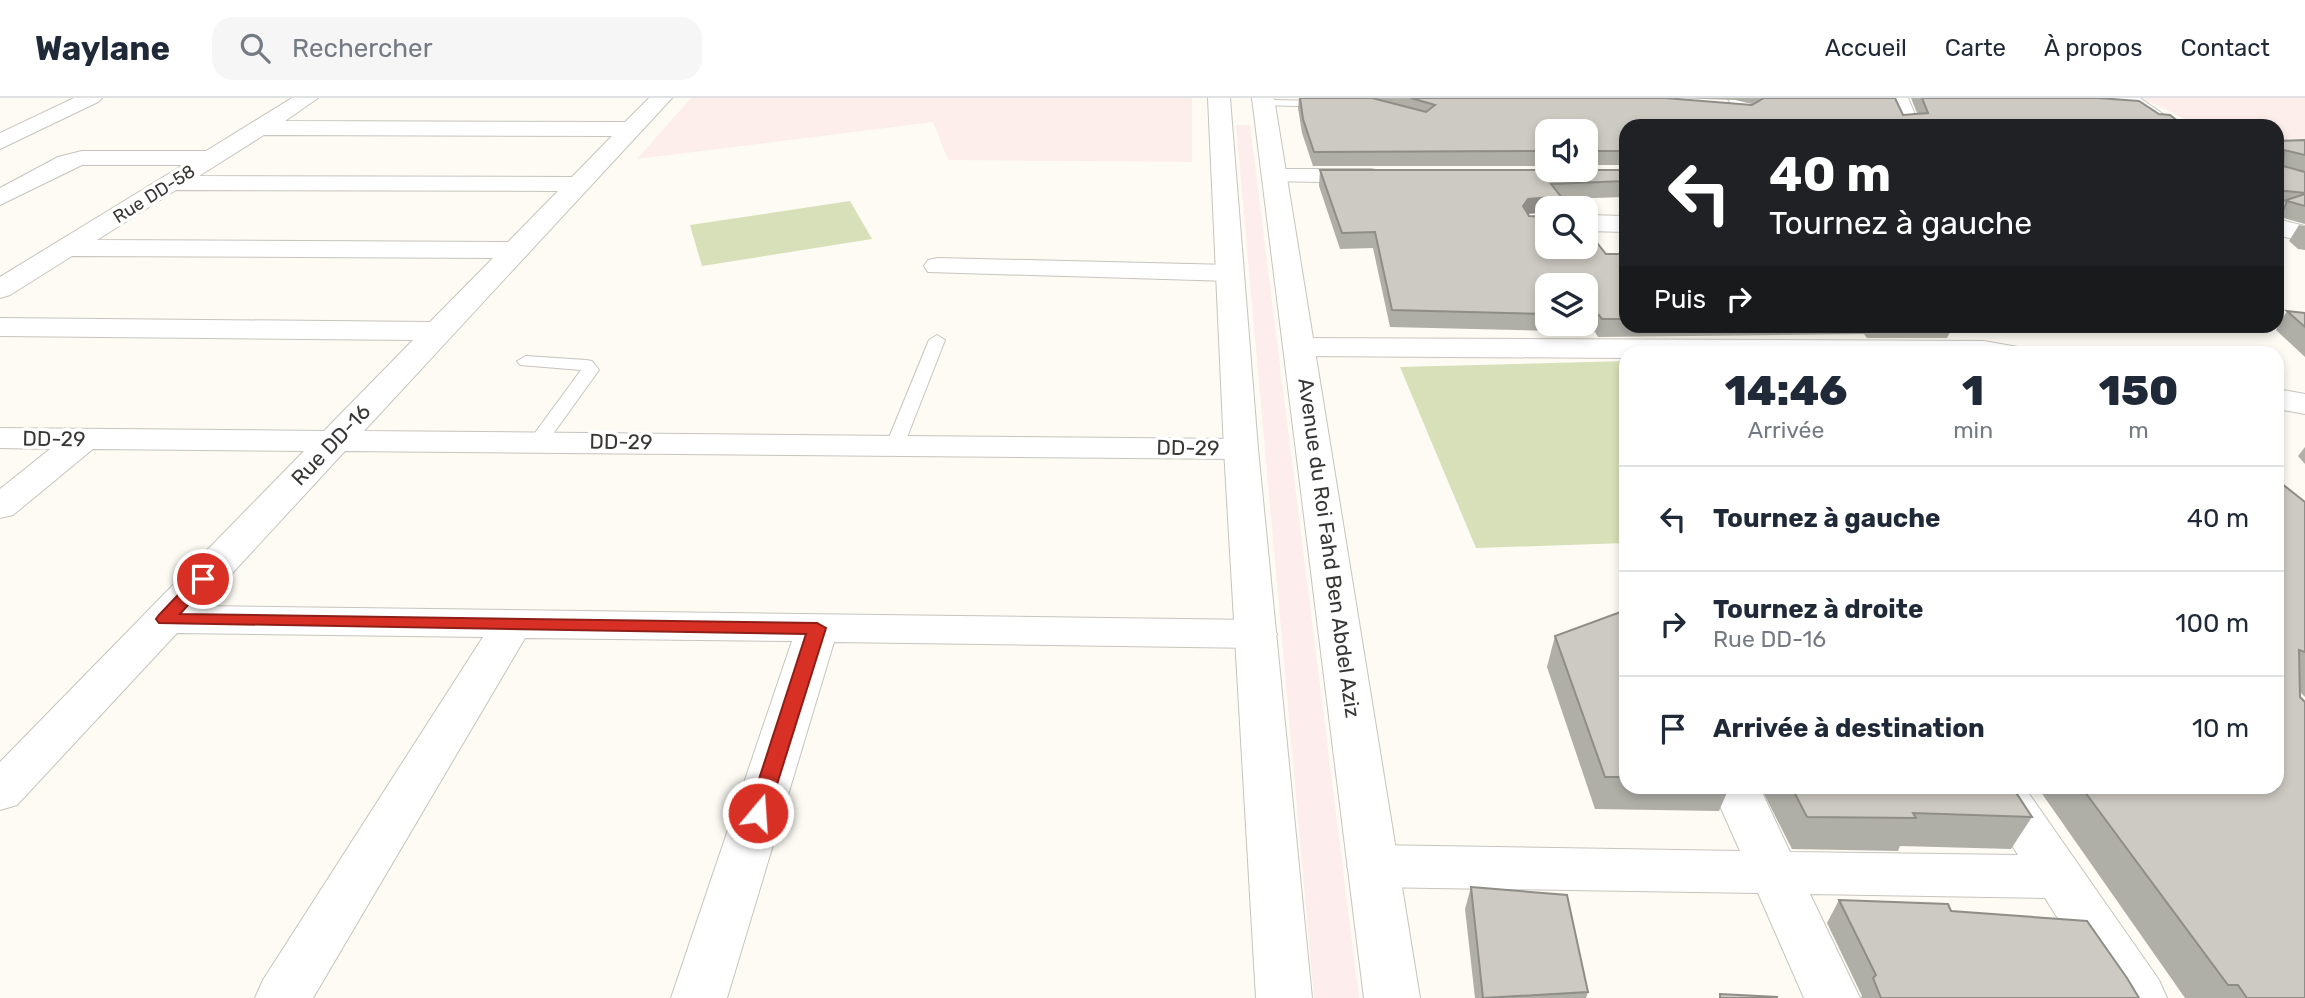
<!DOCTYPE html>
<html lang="fr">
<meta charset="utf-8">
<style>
:root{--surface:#fff;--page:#f6f6f7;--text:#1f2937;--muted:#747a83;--line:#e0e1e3}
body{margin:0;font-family:Rubik,sans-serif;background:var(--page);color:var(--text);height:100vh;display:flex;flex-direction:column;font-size:26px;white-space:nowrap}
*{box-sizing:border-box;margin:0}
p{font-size:23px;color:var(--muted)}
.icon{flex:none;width:38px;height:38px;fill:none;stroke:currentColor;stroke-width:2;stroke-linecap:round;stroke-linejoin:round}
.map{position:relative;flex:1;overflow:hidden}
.details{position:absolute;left:1619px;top:248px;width:665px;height:448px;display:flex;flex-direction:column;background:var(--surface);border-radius:21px;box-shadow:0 4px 10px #0003}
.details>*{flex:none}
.banner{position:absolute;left:1619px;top:21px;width:665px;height:214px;border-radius:21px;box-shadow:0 4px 10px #0003;background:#202124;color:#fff;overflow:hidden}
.buttons{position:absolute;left:1535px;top:21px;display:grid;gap:14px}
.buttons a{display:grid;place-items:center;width:63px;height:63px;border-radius:14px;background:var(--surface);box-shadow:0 4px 10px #0003;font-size:35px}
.pin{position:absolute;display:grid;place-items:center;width:60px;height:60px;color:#fff;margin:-30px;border:4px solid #fff;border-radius:50%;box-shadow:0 2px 7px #0007}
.me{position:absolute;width:77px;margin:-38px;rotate:18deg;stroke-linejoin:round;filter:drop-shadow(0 0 5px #0008)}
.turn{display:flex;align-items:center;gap:24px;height:147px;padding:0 35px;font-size:32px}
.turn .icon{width:91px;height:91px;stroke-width:2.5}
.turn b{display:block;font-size:49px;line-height:60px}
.then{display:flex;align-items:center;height:66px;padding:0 35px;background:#0003;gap:14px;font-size:26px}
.eta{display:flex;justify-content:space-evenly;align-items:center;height:119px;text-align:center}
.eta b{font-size:42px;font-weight:800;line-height:49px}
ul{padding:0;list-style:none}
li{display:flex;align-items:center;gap:21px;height:105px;padding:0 35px;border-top:2px solid var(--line)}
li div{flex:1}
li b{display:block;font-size:26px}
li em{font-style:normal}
header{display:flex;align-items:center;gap:42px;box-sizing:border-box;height:98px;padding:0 35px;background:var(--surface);border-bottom:2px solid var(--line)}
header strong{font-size:33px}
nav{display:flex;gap:38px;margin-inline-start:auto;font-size:24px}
.search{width:490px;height:63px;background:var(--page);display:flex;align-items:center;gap:18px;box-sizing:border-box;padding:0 24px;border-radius:21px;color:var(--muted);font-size:26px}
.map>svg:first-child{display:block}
</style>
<header>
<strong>Waylane</strong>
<div class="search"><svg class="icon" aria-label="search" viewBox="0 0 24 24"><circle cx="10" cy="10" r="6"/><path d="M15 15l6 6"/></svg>Rechercher</div>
<nav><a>Accueil</a><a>Carte</a><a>À propos</a><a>Contact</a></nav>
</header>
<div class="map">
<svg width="2305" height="900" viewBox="0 0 2305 900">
<rect width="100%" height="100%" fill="#fdfbf4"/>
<path fill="#fdedec" d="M1236 27H1250L1359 900H1314Z"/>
<g fill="#fdedeb">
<path d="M691 0H1192V64L948 62 933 24 637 61Z"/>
<path d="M2142 0H2305V51H2277V28H2199Z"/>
</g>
<g fill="#d7e0b8">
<path d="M850 103 872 141 702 168 690 127Z"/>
<path d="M1626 263V445L1476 450 1400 269Z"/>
</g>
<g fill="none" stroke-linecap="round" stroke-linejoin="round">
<defs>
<g id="service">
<path d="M1263 2 1328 3 1334 6 1328 9 1259 7 1257 5Z"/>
<path d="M937 237 945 242 904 347 895 353 888 351 886 347 929 242Z"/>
<path d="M526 258 586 262 592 263 599 272 545 347 538 349 529 343 581 272 520 267 517 263Z"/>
</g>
<g id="minor">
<path d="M74 0H102L98 4 0 51V35Z"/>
<path d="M292 0H318L285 23 625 24 649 0H672L364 333 1241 341 1253 344 1258 351 1253 358 1241 361 345 353 202 508 1256 522 1271 526 1277 536 1271 546 1256 550 834 544 727 900H671L792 543 525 540 313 900H255L263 882 483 539 177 535 17 707 0 712V664L304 353 93 351 13 417 0 420V391L50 351 0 350V330L324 333 413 242 0 238V220L430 224 493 160 72 158 10 197 0 200V179L183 67H82L0 107V90L58 59 82 53H206ZM264 37 612 38 572 79 199 78ZM176 92 558 93 508 144 97 142Z"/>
<path d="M1727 0H1749L1773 28H1750Z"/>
<path d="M1886 0H1908L1920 28H1898Z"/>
<path d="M2114 0H2140L2180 28H2154Z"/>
<path d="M1275 71H1371L1380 73 1383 78 1380 83 1371 85 1266 83 1263 78 1266 73Z"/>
<path d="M1586 117 1626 118V134L1586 133Z"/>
<path d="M2277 121 2305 128V144L2277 137Z"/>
<path d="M938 160 1230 167 1240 169 1244 175 1240 181 1230 183 928 174 924 168 928 162Z"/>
<path d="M1301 240 1984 243 2018 249 2022 256H1626V260L1301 258 1290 256 1286 249 1290 242Z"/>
<path d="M2277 291 2305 296V316L2277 311Z"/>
<path d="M1712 690H1760L1790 754 2018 757 1976 690H2025L2159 882 2167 900H2108L2045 800 1810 796 1860 900H1804L1758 795 1372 789 1354 783 1347 768 1354 753 1372 747 1740 753Z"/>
</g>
<g id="primary">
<path d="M1208 0H1230L1258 351 1312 900H1256L1224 351Z"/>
<path d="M1252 0H1274L1420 900H1364Z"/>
</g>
</defs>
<use href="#service" stroke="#c6c4bd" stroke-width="2"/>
<use href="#minor" stroke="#c6c4bd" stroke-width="2"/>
<use href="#primary" stroke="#c6c4bd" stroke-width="2"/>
<use href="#service" fill="#fff" fill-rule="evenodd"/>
<use href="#minor" fill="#fff" fill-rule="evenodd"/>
<use href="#primary" fill="#fff" fill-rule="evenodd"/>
</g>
<g fill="#afaea7" fill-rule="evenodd">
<path d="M1299 0H1665L1752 7V6L1735 2 1676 0H1895L1903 17 1917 15 1911 0H2098L2159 16 1626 28V67H1586V33H1547V68H1313L1302 35 1298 10Z"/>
<path d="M2305 42V126L2280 119 2277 125V43Z"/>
<path d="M1320 72H1626V99L1562 101 1570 110H1547V114L1528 116 1529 118 1606 156H1626V228H1953L1947 240H1867L1864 236 1598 239 1595 234 1390 229 1373 150 1340 151 1319 88ZM1547 187H1586V226H1547Z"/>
<path d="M2299 127 2305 128V152L2298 151 2289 143Z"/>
<path d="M2287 213 2305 215V259L2276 232Z"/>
<path d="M2305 349V366L2298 358Z"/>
<path d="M2305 404V599L2300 594 2305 900H2185L2038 690H2277Z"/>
<path d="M1626 512V690H1729L1719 713 1595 711 1547 569 1555 538Z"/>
<path d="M1761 690H2013L2032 719 2011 751 1900 748 1898 753 1792 751Z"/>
<path d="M1471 789 1588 894 1586 900H1475L1465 811Z"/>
<path d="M1839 802 1951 813 2139 900H1861L1862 898 1827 825Z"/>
</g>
<path fill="#8f8d88" d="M1550 99 1547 114 1525 116 1523 108 1528 101Z"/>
<g fill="#cccac2" stroke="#8f8d88" stroke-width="2">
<path d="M1300 0H1372L1426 14 1435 7 1411 0H1665L1752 7 1764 0H1895L1903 17 1928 15 1922 0H2098L2139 3 2159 16 2170 17 2184 28H1626V53H1586V33H1547V53L1314 54 1303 21Z"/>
<path d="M2305 42V57L2284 52 2283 68 2305 74V95L2277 92V43Z"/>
<path d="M1320 72H1626V83L1551 86 1570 110H1551L1550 99 1528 101 1523 108 1529 118 1547 119V149H1586V131L1606 156H1626V221H1602L1599 217H1586V187H1547V216L1392 212 1375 134 1342 135Z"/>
<path d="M2305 96V108L2287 103 2283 113 2277 107V105Z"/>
<path d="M2287 213 2305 215V229Z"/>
<path d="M2277 382 2305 404V554L2299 552 2300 599 2305 604V900H2247L2238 887H2228L2082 690H2277Z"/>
<path d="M1626 512V679H1605L1555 538Z"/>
<path d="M1792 690H2013L2032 719 1913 715 1916 720 1807 719Z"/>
<path d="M1471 789 1567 797 1588 894 1483 900Z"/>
<path d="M1839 802 1948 806 1951 813 2087 823 2127 880 2139 900H1881L1873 880 1876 877Z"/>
<path d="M1720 896 1777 899V900H1720Z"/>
</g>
<path fill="#d93025" stroke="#8d1f18" stroke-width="2" d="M203 476 211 481 180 516 817 525 826 530 768 715 765 721H751L748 715 806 536 159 525 156 521 159 517 197 477Z"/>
<g text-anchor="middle" stroke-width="7" stroke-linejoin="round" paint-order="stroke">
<g font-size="18" fill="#383735" stroke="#fff">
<text transform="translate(154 96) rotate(-32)" y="6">Rue DD-58</text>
</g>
<g font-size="21" fill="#383735" stroke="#fff">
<text transform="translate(54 341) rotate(1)" y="7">DD-29</text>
<text transform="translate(621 344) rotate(1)" y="7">DD-29</text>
<text transform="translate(331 347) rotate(-46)" y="7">Rue DD-16</text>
<text transform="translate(1188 350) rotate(1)" y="7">DD-29</text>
<text transform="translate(1329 450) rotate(82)" y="7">Avenue du Roi Fahd Ben Abdel Aziz</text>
</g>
</g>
</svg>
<div class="buttons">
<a><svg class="icon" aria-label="sound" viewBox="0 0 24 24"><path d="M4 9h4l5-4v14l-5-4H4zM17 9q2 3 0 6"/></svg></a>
<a><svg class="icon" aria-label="search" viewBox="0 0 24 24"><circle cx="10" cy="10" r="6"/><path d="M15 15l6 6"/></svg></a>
<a><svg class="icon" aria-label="layers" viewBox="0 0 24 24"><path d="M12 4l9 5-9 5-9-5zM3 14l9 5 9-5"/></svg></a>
</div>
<div class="pin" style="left:203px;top:481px;background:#d93025"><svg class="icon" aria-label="arrive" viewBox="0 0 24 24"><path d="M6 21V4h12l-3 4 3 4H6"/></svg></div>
<svg class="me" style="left:758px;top:715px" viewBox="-20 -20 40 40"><circle r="17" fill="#d93025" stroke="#fff" stroke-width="3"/><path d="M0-11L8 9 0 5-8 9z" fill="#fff"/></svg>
<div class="banner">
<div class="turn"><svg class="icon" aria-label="left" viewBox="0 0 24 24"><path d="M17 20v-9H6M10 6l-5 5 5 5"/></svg><div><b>40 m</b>Tournez à gauche</div></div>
<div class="then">Puis<svg class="icon" aria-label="right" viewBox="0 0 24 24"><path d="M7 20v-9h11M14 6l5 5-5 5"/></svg></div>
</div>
<section class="details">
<div class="eta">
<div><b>14:46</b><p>Arrivée</p></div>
<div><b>1</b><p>min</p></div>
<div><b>150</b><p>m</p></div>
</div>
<ul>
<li><svg class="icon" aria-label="left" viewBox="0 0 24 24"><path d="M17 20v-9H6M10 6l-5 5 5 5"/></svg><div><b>Tournez à gauche</b></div><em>40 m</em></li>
<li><svg class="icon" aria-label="right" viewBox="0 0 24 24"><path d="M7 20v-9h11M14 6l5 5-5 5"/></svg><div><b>Tournez à droite</b><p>Rue DD-16</p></div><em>100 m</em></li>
<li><svg class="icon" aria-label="arrive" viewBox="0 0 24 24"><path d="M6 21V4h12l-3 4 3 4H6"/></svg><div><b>Arrivée à destination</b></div><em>10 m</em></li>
</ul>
</section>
</div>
